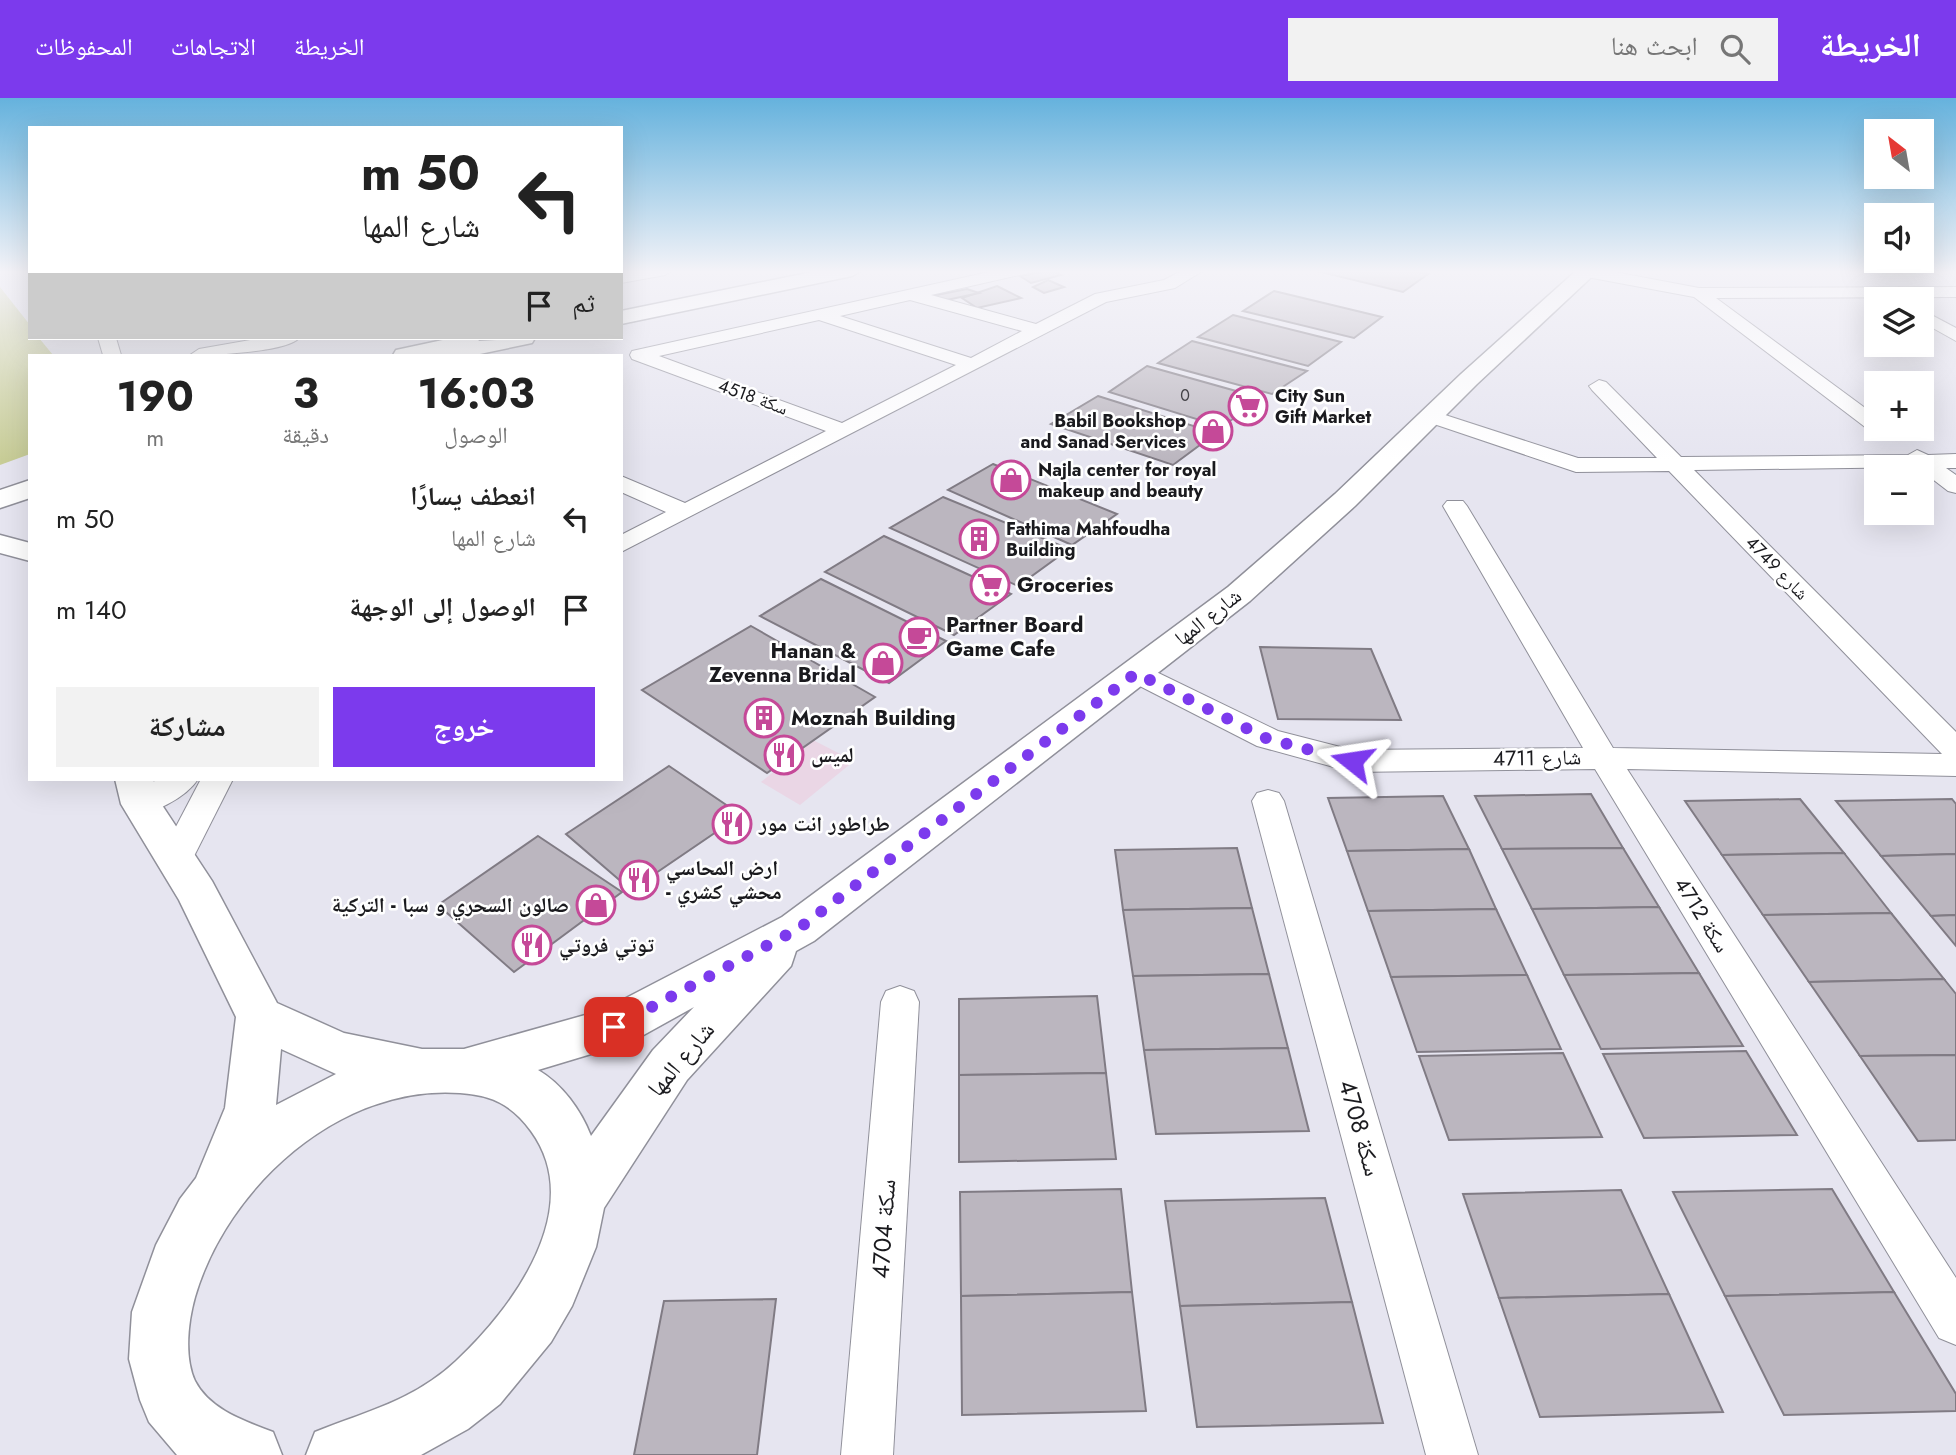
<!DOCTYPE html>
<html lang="ar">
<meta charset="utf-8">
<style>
:root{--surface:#fff;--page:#f2f2f2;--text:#222;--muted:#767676;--accent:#7c3aed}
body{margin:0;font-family:Jost,"Noto Naskh Arabic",sans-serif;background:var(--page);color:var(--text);direction:rtl;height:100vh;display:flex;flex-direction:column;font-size:26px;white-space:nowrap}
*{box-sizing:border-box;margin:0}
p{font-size:23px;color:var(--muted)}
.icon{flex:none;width:38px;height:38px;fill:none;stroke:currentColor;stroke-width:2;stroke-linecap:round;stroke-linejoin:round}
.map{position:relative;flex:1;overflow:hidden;direction:ltr}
.side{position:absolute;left:28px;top:256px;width:595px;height:427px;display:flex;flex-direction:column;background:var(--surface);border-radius:0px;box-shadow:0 7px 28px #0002;direction:rtl}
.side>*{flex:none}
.guide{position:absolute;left:28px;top:28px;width:595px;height:214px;border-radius:0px;box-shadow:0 7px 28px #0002;direction:rtl;background:#fff;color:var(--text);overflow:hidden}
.needle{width:46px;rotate:329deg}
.tools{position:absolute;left:1864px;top:21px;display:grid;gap:14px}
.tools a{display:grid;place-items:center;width:70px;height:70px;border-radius:0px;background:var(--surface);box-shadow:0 7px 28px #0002;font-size:35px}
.pin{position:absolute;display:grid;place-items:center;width:60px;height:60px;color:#fff;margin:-30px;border-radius:14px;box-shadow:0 4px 10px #0006}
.me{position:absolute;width:77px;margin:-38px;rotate:285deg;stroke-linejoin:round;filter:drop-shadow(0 0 5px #0008)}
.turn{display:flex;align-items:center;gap:24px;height:147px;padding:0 28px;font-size:32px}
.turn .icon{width:91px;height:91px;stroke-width:2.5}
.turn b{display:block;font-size:49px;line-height:60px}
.then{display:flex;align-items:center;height:66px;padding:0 28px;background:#0003;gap:14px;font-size:26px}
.eta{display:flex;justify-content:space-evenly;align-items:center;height:119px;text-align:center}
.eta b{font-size:42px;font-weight:700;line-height:49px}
.cta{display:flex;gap:14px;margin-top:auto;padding:14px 28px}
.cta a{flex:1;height:80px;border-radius:0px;background:var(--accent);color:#fff;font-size:28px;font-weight:700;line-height:80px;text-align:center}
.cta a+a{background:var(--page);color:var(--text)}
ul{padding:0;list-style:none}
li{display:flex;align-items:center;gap:21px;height:91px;padding:0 28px}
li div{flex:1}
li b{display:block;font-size:26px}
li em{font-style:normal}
header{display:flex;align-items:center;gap:42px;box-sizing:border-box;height:98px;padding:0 35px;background:var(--accent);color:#fff}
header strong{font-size:33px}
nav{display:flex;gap:38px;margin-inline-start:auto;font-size:24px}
.search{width:490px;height:63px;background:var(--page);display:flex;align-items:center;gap:18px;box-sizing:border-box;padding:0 24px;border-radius:0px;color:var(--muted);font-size:26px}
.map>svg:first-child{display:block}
</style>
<header>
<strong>الخريطة</strong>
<div class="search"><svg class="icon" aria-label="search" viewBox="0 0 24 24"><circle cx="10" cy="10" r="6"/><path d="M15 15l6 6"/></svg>ابحث هنا</div>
<nav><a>الخريطة</a><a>الاتجاهات</a><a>المحفوظات</a></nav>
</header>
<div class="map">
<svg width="1956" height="1357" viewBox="0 0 1956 1357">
<rect width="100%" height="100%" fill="#e6e5f0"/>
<path fill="#ead6e5" d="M813 642 854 663 800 707 761 684Z"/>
<path fill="#c8cd97" d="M0 189 30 227V240H39L53 257H30V356L0 367Z"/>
<g fill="#bbb6bf" stroke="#807b84" stroke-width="2">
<path d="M1052 172 1061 177 1031 185 1020 178Z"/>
<path d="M1313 172H1412L1428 176 1403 194Z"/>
<path d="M1048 182 1064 189 1044 195 1033 189Z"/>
<path d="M997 188 1021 200 977 210 962 200Z"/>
<path d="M967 191 979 195 947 202 931 198Z"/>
<path d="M1274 193 1382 219 1354 240 1243 213Z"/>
<path d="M1233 217 1341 244 1308 268 1198 239Z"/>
<path d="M1192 243 1307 273 1272 296 1158 265Z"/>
<path d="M1147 268 1261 300 1222 329 1109 294Z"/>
<path d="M1098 298 1216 335 1173 367 1051 326Z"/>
<path d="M993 366 1117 416 1072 447 948 392Z"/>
<path d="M943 399 1069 451 1018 488 890 430Z"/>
<path d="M884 438 1011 496 954 537 825 474Z"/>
<path d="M821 481 946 543 889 585 760 518Z"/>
<path d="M751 528 875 599 767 675 642 592Z"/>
<path d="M1260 549 1371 551 1401 622 1278 621Z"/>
<path d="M669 668 741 717 631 792 566 736Z"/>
<path d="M1591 696 1623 750 1502 751 1475 698Z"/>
<path d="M1443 698 1469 751 1347 753 1328 700Z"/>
<path d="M1800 701 1844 755 1722 757 1685 703Z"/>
<path d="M1952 701 1956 706V756L1881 758 1836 703Z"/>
<path d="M538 738 622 794 514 874 438 807Z"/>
<path d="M1237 750 1252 810 1123 812 1115 752Z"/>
<path d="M1623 750 1659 809 1532 811 1502 751Z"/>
<path d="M1469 751 1496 811 1368 813 1347 753Z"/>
<path d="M1844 755 1891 815 1763 817 1722 757Z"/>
<path d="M1956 756V817L1931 818 1881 758Z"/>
<path d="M1659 809 1699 875 1564 877 1532 811Z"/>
<path d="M1252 810 1269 876 1133 878 1123 812Z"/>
<path d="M1496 811 1527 877 1391 879 1368 813Z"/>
<path d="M1891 815 1944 881 1809 884 1763 817Z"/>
<path d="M1956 817V848L1931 818Z"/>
<path d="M1699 875 1743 948 1601 951 1564 877Z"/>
<path d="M1269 876 1288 950 1144 952 1133 878Z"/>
<path d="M1527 877 1561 951 1417 954 1391 879Z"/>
<path d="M1944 881 1956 896V957L1860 958 1809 884Z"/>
<path d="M1097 898 1106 975 959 977V901Z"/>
<path d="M1288 950 1309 1033 1156 1036 1144 952Z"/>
<path d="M1746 953 1797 1037 1644 1040 1603 956Z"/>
<path d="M1563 955 1602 1039 1449 1042 1419 958Z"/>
<path d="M1956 957V1042L1918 1043 1860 958Z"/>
<path d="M1106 975 1116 1061 959 1064V977Z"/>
<path d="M1121 1091 1132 1194 961 1198 960 1094Z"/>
<path d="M1832 1091 1894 1194 1725 1198 1673 1094Z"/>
<path d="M1621 1092 1669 1196 1499 1200 1463 1096Z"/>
<path d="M1325 1100 1352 1204 1180 1208 1165 1103Z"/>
<path d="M1132 1194 1146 1313 962 1317 961 1198Z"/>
<path d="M1894 1194 1956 1296V1313L1784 1317 1725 1198Z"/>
<path d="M1669 1196 1723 1314 1540 1319 1499 1200Z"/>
<path d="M776 1201 757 1357H634L664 1203Z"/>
<path d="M1352 1204 1383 1325 1197 1329 1180 1208Z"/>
</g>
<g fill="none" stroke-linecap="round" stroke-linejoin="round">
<defs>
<g id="street">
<path d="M636 172H673L665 177 621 185V175Z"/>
<path d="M998 172H1030L1028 175 931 197 1036 226 1095 196 1164 182 1183 172H1204L1175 190 1106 204 621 454V437L666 414 621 394V378L685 405 826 333 632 261 630 257 632 253ZM910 202 1022 233 971 260 840 218ZM819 222 956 267 842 325 659 258Z"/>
<path d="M1580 172H1604L1699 190 1956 189V199L1716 200 1876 318V331H1885L1876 334 1869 332 1694 199 1587 179 1581 177Z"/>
<path d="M1922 212 1956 230V243L1922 224Z"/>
<path d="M98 240H116L121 257H103Z"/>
<path d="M262 240H299C287 254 209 258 190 257L199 251Z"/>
<path d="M1599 282 1606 284 1681 359 1908 357 1917 352 1928 357 1956 356V370H1946L1956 377V395L1948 393 1922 373V369L1694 372 1956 634V678L1627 671 1956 1180V1247L1939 1240 1595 671 1352 674 1257 648 1126 581 1122 575 1126 569 1136 566 1146 569 1278 633 1352 652 1583 650 1443 408 1447 403H1463L1467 408 1613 650 1942 656 1669 373 1576 374 1425 323 1422 319 1425 315H1439L1578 360H1657L1592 292 1589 288Z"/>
<path d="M158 681H198C187 699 149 720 130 714L125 706 130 698Z"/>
<path d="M201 681H233L188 770 176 774 164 770 159 761Z"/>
<path d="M1268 692 1279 695 1284 703 1478 1357H1426L1252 703 1257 695Z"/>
<path d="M900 888 914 893 919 904 893 1357H841L881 904 886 893Z"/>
</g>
<g id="secondary">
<path d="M1577 172H1599L1477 286 1355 408 1250 503 814 843 796 853 791 868 687 982 604 1110 596 1149 572 1208 551 1244 500 1306 468 1331 421 1357H306L315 1334C367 1313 413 1303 456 1263 513 1210 587 1110 531 1033 512 1007 492 997 460 995 340 986 227 1089 195 1199 188 1224 184 1259 195 1283 210 1312 245 1323 273 1334L282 1357H177L149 1324 140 1302 129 1261 132 1214 156 1147 180 1101 196 1080 225 1010 236 919 179 802 121 706 115 681H153L160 704 212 783 277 905 344 935 422 951H464L603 912 782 819 1228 489 1335 396 1461 276ZM694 909 653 952 591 1038C581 1012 562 986 538 972L631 944ZM281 951 336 976 276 1007Z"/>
<path d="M0 437 30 445V463L0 455Z"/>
</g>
<g id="primary">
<path d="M822 172H862L852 178 621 226V213Z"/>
<path d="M452 240H477L479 243 535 240 532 245 475 257H393L396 252Z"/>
<path d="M30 382V400L0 410V392Z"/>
</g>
</defs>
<use href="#street" stroke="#90909a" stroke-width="2"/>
<use href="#secondary" stroke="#90909a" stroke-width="3"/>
<use href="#primary" stroke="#90909a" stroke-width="3"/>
<use href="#street" fill="#fff" fill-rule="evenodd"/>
<use href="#secondary" fill="#fff" fill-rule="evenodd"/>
<use href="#primary" fill="#fff" fill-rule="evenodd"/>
</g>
<linearGradient id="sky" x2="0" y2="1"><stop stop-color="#65b2dd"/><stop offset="0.48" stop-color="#f4f3f8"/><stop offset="1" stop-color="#f4f3f8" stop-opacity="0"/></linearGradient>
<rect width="1956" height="362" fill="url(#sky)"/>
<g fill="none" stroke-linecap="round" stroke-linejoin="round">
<path stroke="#7c3aed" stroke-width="12" stroke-dasharray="0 21.6" d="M614 929 798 831 1136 575 1268 641 1352 663"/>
</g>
<defs>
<symbol id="supermarket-ring" viewBox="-11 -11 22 22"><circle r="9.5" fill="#fff" stroke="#c54998" stroke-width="1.5"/><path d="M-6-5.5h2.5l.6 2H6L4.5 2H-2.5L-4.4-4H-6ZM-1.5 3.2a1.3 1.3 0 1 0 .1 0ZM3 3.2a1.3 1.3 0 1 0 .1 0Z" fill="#c54998"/></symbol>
<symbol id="shop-ring" viewBox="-11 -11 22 22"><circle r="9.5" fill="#fff" stroke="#c54998" stroke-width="1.5"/><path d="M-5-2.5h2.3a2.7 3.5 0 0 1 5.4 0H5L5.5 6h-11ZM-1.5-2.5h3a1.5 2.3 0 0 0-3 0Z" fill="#c54998"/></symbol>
<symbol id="building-ring" viewBox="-11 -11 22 22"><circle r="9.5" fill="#fff" stroke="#c54998" stroke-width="1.5"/><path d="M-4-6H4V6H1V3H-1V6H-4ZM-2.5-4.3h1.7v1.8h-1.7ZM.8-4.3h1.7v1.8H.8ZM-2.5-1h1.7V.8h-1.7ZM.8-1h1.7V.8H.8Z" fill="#c54998"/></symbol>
<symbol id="cafe-ring" viewBox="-11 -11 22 22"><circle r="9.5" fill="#fff" stroke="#c54998" stroke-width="1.5"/><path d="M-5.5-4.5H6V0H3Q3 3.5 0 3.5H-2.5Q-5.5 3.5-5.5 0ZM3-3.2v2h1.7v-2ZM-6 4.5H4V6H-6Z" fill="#c54998"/></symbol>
<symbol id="restaurant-ring" viewBox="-11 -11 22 22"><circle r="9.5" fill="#fff" stroke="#c54998" stroke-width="1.5"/><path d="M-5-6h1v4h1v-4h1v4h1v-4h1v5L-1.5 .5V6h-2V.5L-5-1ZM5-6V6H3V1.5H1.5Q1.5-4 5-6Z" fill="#c54998"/></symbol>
</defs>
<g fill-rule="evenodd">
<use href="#supermarket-ring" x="1226" y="286" width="44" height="44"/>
<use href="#shop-ring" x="1191" y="311" width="44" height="44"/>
<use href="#shop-ring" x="989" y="360" width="44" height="44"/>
<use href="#building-ring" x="957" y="419" width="44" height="44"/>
<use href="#supermarket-ring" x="968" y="465" width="44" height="44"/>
<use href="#cafe-ring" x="897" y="517" width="44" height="44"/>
<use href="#shop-ring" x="861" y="543" width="44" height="44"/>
<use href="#building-ring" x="742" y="598" width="44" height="44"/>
<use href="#restaurant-ring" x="762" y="635" width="44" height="44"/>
<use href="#restaurant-ring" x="710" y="704" width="44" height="44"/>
<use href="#restaurant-ring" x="617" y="760" width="44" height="44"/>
<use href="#shop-ring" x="574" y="785" width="44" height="44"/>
<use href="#restaurant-ring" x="510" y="825" width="44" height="44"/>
</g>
<g text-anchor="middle" stroke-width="5" stroke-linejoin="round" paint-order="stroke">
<g font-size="16" fill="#424146">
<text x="1185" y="303">0</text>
</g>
<g font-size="18" font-weight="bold" fill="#1a1a1e" stroke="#fff" text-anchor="start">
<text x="1275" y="304">City Sun<tspan x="1275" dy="21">Gift Market</tspan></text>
<text x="1186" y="329" text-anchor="end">Babil Bookshop<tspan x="1186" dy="21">and Sanad Services</tspan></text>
<text x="1038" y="378">Najla center for royal<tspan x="1038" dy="21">makeup and beauty</tspan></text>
<text x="1006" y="437">Fathima Mahfoudha<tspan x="1006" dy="21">Building</tspan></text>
</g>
<g font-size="18" fill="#1a1a1e" stroke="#fff">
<text transform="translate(753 299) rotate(20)" y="6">سكة 4518</text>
<text transform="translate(1777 470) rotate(46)" y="6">4749 شارع</text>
</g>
<g font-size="21" font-weight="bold" fill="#1a1a1e" stroke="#fff" text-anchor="start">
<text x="1017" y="494">Groceries</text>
<text x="946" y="534">Partner Board<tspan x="946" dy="24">Game Cafe</tspan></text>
<text x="856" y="560" text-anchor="end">Hanan &amp;<tspan x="856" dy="24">Zevenna Bridal</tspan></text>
<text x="791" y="627">Moznah Building</text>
<text x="811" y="664">لميس</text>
<text x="759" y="733">طراطور انت مور</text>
<text x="666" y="777">ارض المحاسي<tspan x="666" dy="24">- محشي كشري</tspan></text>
<text x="569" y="814" text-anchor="end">صالون السحري و سبا - التركية</text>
<text x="559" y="854">توتي فروتي</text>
</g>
<g font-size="21" fill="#1a1a1e" stroke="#fff">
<text transform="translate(1208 519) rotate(-38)" y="7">شارع المها</text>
<text transform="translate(1537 660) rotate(-1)" y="7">4711 شارع</text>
<text transform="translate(1702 817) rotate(58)" y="7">سكة 4712</text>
</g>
<g font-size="24" fill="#1a1a1e" stroke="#fff">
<text transform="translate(681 961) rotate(-50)" y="8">شارع المها</text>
<text transform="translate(1360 1030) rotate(74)" y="8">سكة 4708</text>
<text transform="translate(884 1131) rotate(-86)" y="8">سكة 4704</text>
</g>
</g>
</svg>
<div class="tools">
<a><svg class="needle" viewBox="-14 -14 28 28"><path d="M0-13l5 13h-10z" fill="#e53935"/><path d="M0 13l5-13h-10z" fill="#767676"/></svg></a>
<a><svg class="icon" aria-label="sound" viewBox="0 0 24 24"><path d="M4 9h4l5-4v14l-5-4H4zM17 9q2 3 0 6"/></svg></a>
<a><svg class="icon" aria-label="layers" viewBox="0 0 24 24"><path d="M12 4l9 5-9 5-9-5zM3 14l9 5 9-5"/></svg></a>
<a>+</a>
<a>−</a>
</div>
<div class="pin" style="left:614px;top:929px;background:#d93025"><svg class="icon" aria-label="arrive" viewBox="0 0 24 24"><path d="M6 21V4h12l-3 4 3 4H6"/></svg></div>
<svg class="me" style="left:1352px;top:663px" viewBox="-20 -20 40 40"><path d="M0-17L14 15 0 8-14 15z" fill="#7c3aed" stroke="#fff" stroke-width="4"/></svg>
<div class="guide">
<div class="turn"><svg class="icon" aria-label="left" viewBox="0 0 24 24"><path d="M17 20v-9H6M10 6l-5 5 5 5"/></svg><div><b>50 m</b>شارع المها</div></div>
<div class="then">ثم<svg class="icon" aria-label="arrive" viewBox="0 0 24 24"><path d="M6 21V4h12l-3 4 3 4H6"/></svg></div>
</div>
<section class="side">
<div class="eta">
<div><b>16:03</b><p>الوصول</p></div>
<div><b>3</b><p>دقيقة</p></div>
<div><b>190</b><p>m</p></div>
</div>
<ul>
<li><svg class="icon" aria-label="left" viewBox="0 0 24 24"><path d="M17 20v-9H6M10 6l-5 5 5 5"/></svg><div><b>انعطف يسارًا</b><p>شارع المها</p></div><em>50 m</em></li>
<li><svg class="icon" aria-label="arrive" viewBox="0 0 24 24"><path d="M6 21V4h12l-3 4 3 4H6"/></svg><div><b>الوصول إلى الوجهة</b></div><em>140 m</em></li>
</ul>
<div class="cta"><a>خروج</a><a>مشاركة</a></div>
</section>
</div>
